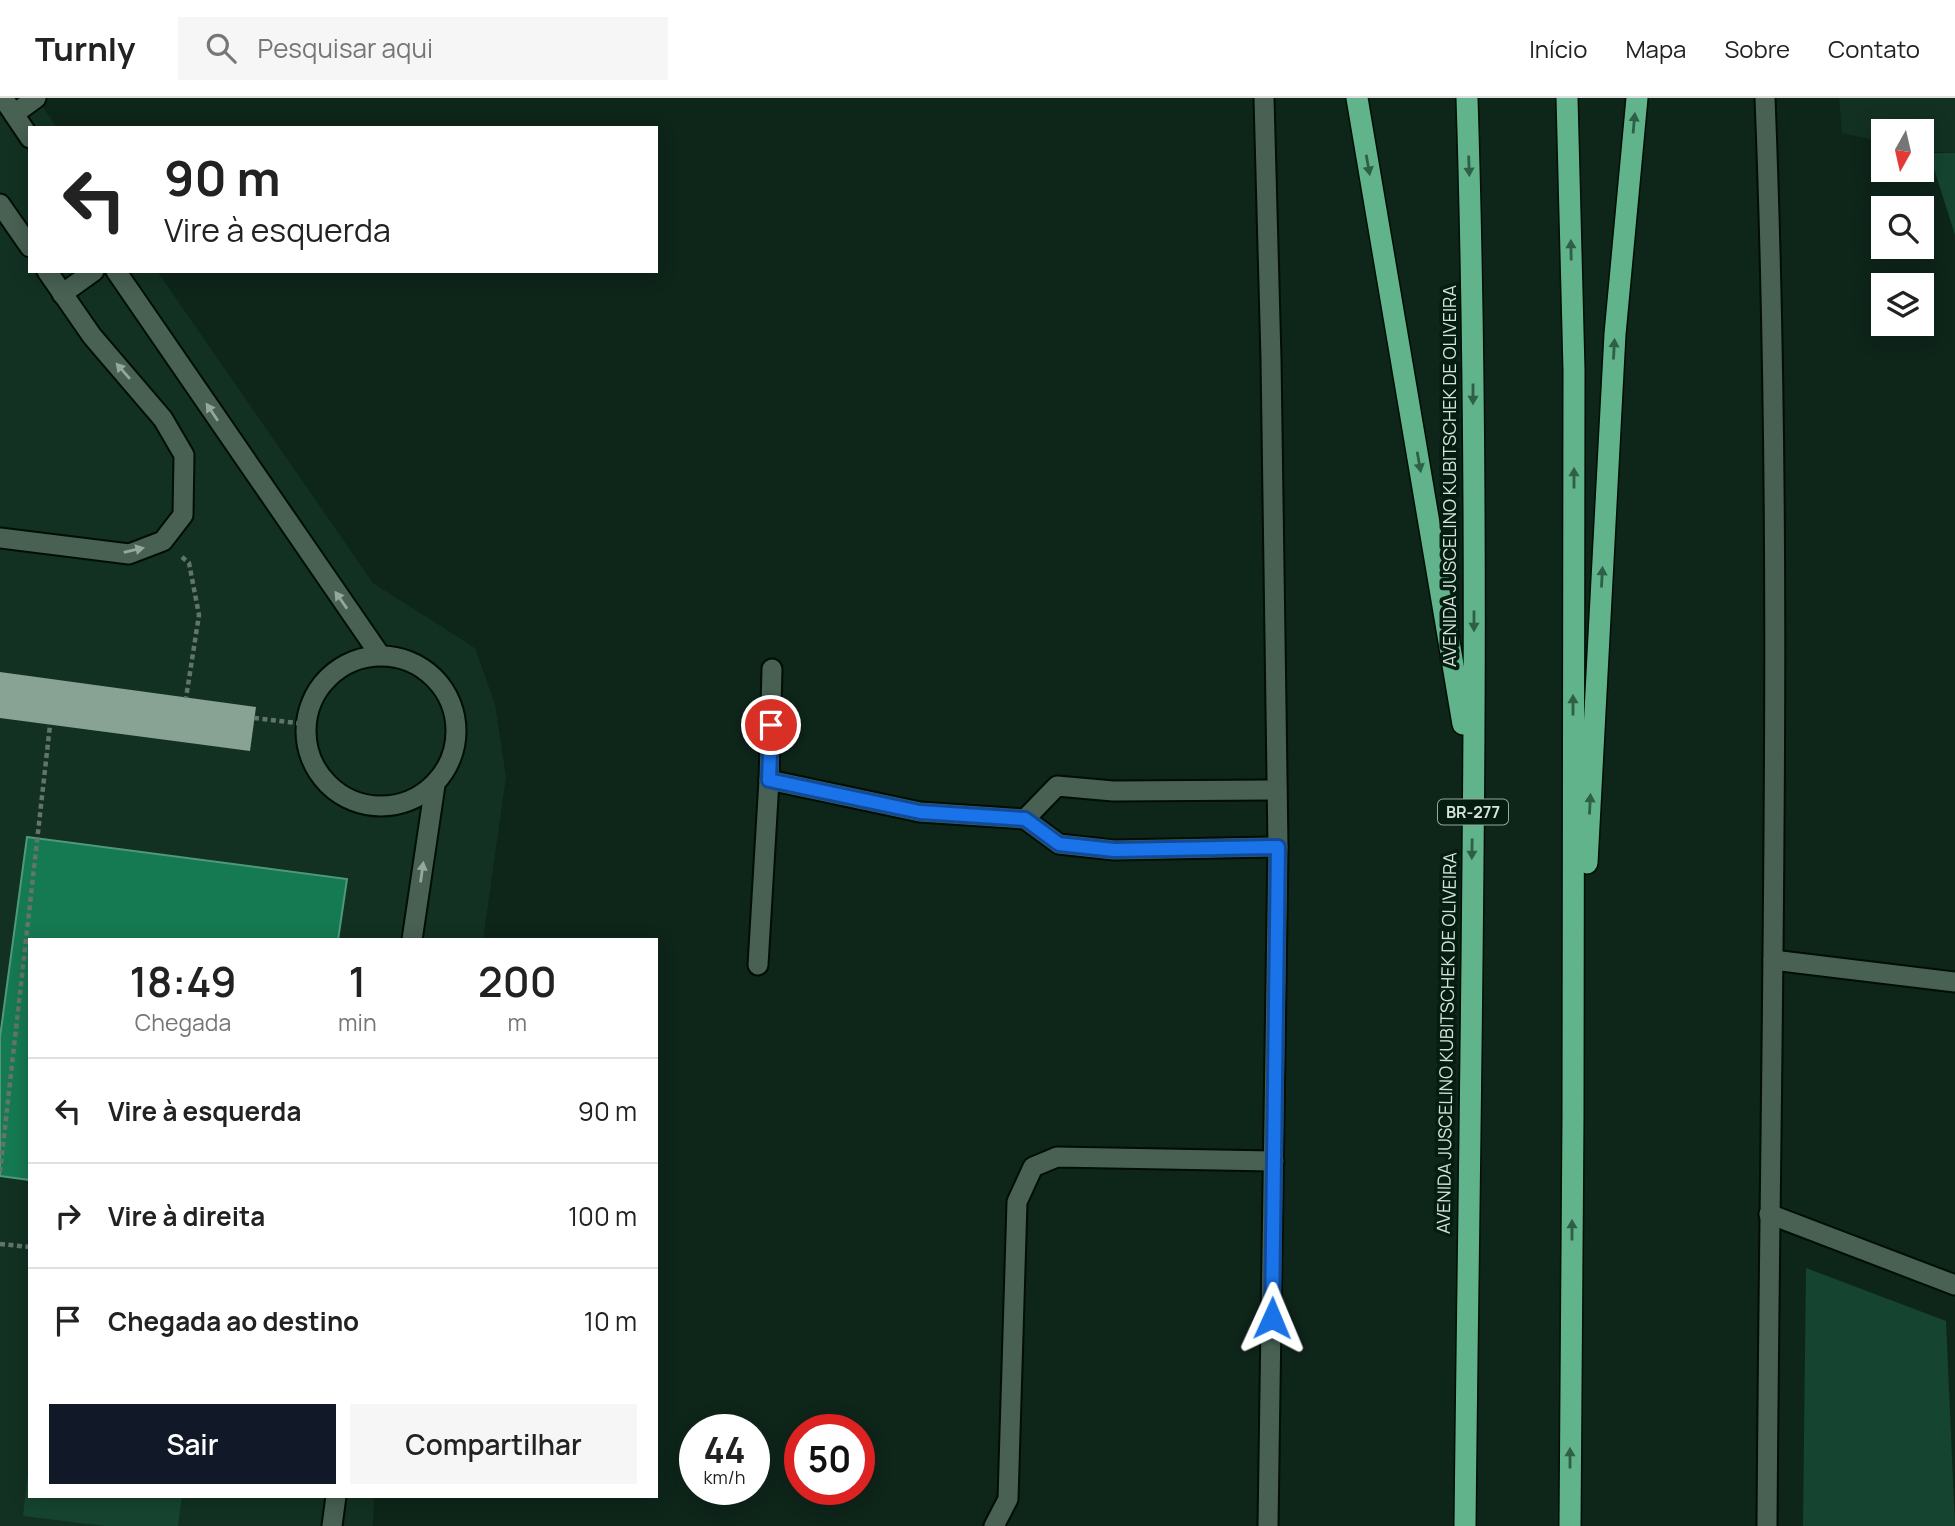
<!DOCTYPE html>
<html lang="pt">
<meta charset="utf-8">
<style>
:root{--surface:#fff;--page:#f6f6f6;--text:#222;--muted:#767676;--line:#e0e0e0;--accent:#111827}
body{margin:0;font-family:Manrope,sans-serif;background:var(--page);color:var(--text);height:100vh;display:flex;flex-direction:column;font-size:26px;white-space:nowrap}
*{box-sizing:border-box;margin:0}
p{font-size:23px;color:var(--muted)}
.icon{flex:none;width:38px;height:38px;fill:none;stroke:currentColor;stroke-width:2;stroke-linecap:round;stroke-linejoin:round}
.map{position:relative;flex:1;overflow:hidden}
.details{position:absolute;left:28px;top:840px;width:630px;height:560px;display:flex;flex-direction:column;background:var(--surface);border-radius:0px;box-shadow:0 4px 18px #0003}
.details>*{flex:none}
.banner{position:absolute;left:28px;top:28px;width:630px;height:147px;border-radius:0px;box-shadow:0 4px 18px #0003;background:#fff;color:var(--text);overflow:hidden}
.needle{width:46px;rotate:188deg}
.fabs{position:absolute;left:1871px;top:21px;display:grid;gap:14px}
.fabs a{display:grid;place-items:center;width:63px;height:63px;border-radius:0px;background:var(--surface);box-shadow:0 4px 18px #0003;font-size:35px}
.speed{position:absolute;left:679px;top:1316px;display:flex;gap:14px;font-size:35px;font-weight:700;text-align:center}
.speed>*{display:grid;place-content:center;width:91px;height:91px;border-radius:50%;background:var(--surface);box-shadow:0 4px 18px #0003;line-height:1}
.speed small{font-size:18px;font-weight:400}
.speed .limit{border:10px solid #d22;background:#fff;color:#111}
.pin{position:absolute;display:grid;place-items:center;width:60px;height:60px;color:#fff;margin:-30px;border:4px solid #fff;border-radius:50%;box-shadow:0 2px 7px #0007}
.me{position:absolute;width:77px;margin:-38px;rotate:1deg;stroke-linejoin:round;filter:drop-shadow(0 0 5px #0008)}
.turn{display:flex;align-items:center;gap:24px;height:147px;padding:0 21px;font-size:32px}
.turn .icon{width:91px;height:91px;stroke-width:2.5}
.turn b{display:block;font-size:49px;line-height:60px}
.eta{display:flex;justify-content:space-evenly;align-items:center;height:119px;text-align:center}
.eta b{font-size:42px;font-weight:600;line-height:49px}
.action{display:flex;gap:14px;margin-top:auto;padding:14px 21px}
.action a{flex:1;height:80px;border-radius:0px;background:var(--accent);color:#fff;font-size:28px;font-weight:600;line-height:80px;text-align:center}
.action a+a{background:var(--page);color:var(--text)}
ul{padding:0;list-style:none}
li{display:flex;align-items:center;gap:21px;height:105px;padding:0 21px;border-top:2px solid var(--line)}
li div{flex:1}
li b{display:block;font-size:26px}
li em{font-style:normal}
header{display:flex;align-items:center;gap:42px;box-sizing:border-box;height:98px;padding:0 35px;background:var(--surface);border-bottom:2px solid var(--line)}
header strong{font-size:33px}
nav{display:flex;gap:38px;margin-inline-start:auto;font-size:24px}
.search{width:490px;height:63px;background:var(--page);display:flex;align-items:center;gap:18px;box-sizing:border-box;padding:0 24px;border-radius:0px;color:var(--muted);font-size:26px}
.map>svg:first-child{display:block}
</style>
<header>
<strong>Turnly</strong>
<div class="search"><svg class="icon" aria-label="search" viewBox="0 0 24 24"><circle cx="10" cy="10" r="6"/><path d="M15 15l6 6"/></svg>Pesquisar aqui</div>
<nav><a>Início</a><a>Mapa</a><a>Sobre</a><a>Contato</a></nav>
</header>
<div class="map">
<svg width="1955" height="1428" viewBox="0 0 1955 1428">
<rect width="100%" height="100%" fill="#0e251a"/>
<g fill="#123123">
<path d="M0 0H37L57 30H30V173H157L373 485 475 550 495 606 506 679 483 842H30V1398H374L373 1428H0Z"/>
<path d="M1839 0H1955V55L1922 53V33H1883V44L1842 35Z"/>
</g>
<g fill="#154530">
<path d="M1929 55H1955V137Z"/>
<path d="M1806 1170 1946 1223 1955 1428H1803Z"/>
<path d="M30 1358V1398H182L178 1428H105L23 1418Z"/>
</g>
<path fill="#157952" stroke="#4f997b" stroke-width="2" d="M27 739 347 781 338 842H30V1082L0 1078V939Z"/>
<path fill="#88a293" d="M0 574 256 609 250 653 0 620Z"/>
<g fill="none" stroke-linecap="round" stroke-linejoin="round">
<defs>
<g id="service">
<path d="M3 0 30 40"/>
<path d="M14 16 36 0"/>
<path d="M0 106 30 149"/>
<path d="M116 173 380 557"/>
<path d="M62 196 94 173"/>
<path d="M0 440 129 456 163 443 183 417 184 357 163 321 92 238 47 173"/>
<circle cx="381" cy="633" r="75"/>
<path d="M769 682 920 714 1025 721 1059 746 1114 752 1278 749"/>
<path d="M1025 721 1057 688 1113 693 1277 692"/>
<path d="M412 842 435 687"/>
<path d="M1773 862 1955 884"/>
<path d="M758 867 769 682 772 571"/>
<path d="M332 1428 336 1398"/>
<path d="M994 1428 1008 1401 1017 1104 1033 1069 1057 1059 1274 1063"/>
</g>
<path id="minor" d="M1769 1116 1955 1187"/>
<path id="tertiary" d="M1765 0C1784 476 1770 952 1767 1428"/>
<path id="secondary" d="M1264 0 1271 261 1278 749 1268 1428"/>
<g id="motorway">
<path d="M1357 0 1463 626"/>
<path d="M1567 0 1574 272 1573 1018 1570 1428"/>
<path d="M1587 765 1615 236 1637 0"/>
<path d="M1465 1428C1470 952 1482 476 1467 0"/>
</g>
</defs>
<use href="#service" stroke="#000e05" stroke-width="23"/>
<use href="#minor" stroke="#000e05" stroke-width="23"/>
<use href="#tertiary" stroke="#000e05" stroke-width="23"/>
<use href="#secondary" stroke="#000e05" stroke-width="23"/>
<use href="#motorway" stroke="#000e05" stroke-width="24"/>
<g stroke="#62756b" stroke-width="4.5" stroke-dasharray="5 3.5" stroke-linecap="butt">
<path d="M182 459 189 465 199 517 186 600"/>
<path d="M254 620 305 626"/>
<path d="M0 1074 50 627"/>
<path d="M0 1146 30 1149"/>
</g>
<use href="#service" stroke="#486153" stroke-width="19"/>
<use href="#minor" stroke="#486153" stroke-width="19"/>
<use href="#tertiary" stroke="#486153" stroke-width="19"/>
<use href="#secondary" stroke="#486153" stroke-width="19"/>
<use href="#motorway" stroke="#60b38a" stroke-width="21"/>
</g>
<defs><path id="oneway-solid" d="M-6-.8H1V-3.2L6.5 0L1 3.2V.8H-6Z" transform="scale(1.75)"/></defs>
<g fill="#2e6047">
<use href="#oneway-solid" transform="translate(1634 25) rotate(-85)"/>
<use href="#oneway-solid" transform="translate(1368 67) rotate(80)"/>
<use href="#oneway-solid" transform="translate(1469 68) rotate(88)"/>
<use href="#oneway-solid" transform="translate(1571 152) rotate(-91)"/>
<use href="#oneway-solid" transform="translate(1614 251) rotate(-87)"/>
<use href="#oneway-solid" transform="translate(1473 296) rotate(90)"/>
<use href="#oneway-solid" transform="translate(1419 364) rotate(80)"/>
<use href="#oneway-solid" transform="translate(1574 380) rotate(-90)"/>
<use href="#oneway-solid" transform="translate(1602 479) rotate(-87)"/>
<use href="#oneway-solid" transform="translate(1474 523) rotate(90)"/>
<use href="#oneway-solid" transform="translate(1573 607) rotate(-90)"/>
<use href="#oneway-solid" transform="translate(1590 706) rotate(-87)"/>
<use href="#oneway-solid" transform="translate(1472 751) rotate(91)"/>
<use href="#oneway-solid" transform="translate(1572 1132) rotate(-90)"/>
<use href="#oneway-solid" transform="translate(1570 1360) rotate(-90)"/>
</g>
<g fill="#96a89e">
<use href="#oneway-solid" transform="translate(123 273) rotate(-131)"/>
<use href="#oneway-solid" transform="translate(212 314) rotate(-124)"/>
<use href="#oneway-solid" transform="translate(134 452) rotate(-13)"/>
<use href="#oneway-solid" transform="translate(341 502) rotate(-125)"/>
<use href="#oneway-solid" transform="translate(422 774) rotate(-82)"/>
</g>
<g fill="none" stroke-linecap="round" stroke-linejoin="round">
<defs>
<path id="route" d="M771 627 769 682 920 714 1025 721 1059 746 1114 752 1278 749 1272 1220"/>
</defs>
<use href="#route" stroke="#114b97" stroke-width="18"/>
<use href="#route" stroke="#1a73e8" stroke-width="12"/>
</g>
<g text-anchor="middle" stroke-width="7" stroke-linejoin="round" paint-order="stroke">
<rect fill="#051c11" stroke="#97a79f" stroke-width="2" x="1438" y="701.5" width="70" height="25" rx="5"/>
<g font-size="16" font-weight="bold" fill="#d6e3dc">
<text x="1473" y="720">BR-277</text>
</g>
<g font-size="18" fill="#d6e3dc" stroke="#051c11">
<text transform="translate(1450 378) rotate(-90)" y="6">AVENIDA JUSCELINO KUBITSCHEK DE OLIVEIRA</text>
<text transform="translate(1447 945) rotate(-89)" y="6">AVENIDA JUSCELINO KUBITSCHEK DE OLIVEIRA</text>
</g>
</g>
</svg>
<div class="fabs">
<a><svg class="needle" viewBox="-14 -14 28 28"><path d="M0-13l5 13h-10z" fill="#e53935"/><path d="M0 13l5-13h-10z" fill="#767676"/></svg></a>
<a><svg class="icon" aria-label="search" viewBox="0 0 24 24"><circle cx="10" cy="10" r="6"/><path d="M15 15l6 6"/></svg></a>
<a><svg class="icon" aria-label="layers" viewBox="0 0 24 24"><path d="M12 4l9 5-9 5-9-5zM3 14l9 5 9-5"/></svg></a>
</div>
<div class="speed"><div>44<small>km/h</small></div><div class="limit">50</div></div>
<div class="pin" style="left:771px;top:627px;background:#d93025"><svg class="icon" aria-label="arrive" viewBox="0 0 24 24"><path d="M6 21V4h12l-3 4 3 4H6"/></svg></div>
<svg class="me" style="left:1272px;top:1220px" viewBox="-20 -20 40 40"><path d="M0-17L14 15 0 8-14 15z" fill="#1a73e8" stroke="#fff" stroke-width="4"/></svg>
<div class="banner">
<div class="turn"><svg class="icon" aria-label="left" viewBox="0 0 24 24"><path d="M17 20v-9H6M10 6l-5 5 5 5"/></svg><div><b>90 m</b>Vire à esquerda</div></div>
</div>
<section class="details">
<div class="eta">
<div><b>18:49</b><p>Chegada</p></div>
<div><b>1</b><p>min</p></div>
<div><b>200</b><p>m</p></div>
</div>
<ul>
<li><svg class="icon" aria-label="left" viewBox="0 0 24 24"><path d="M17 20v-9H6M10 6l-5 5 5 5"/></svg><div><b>Vire à esquerda</b></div><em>90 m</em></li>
<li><svg class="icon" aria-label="right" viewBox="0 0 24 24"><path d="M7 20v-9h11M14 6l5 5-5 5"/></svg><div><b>Vire à direita</b></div><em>100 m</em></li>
<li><svg class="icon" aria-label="arrive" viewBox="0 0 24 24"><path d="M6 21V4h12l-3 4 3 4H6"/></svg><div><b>Chegada ao destino</b></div><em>10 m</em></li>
</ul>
<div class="action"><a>Sair</a><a>Compartilhar</a></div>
</section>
</div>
